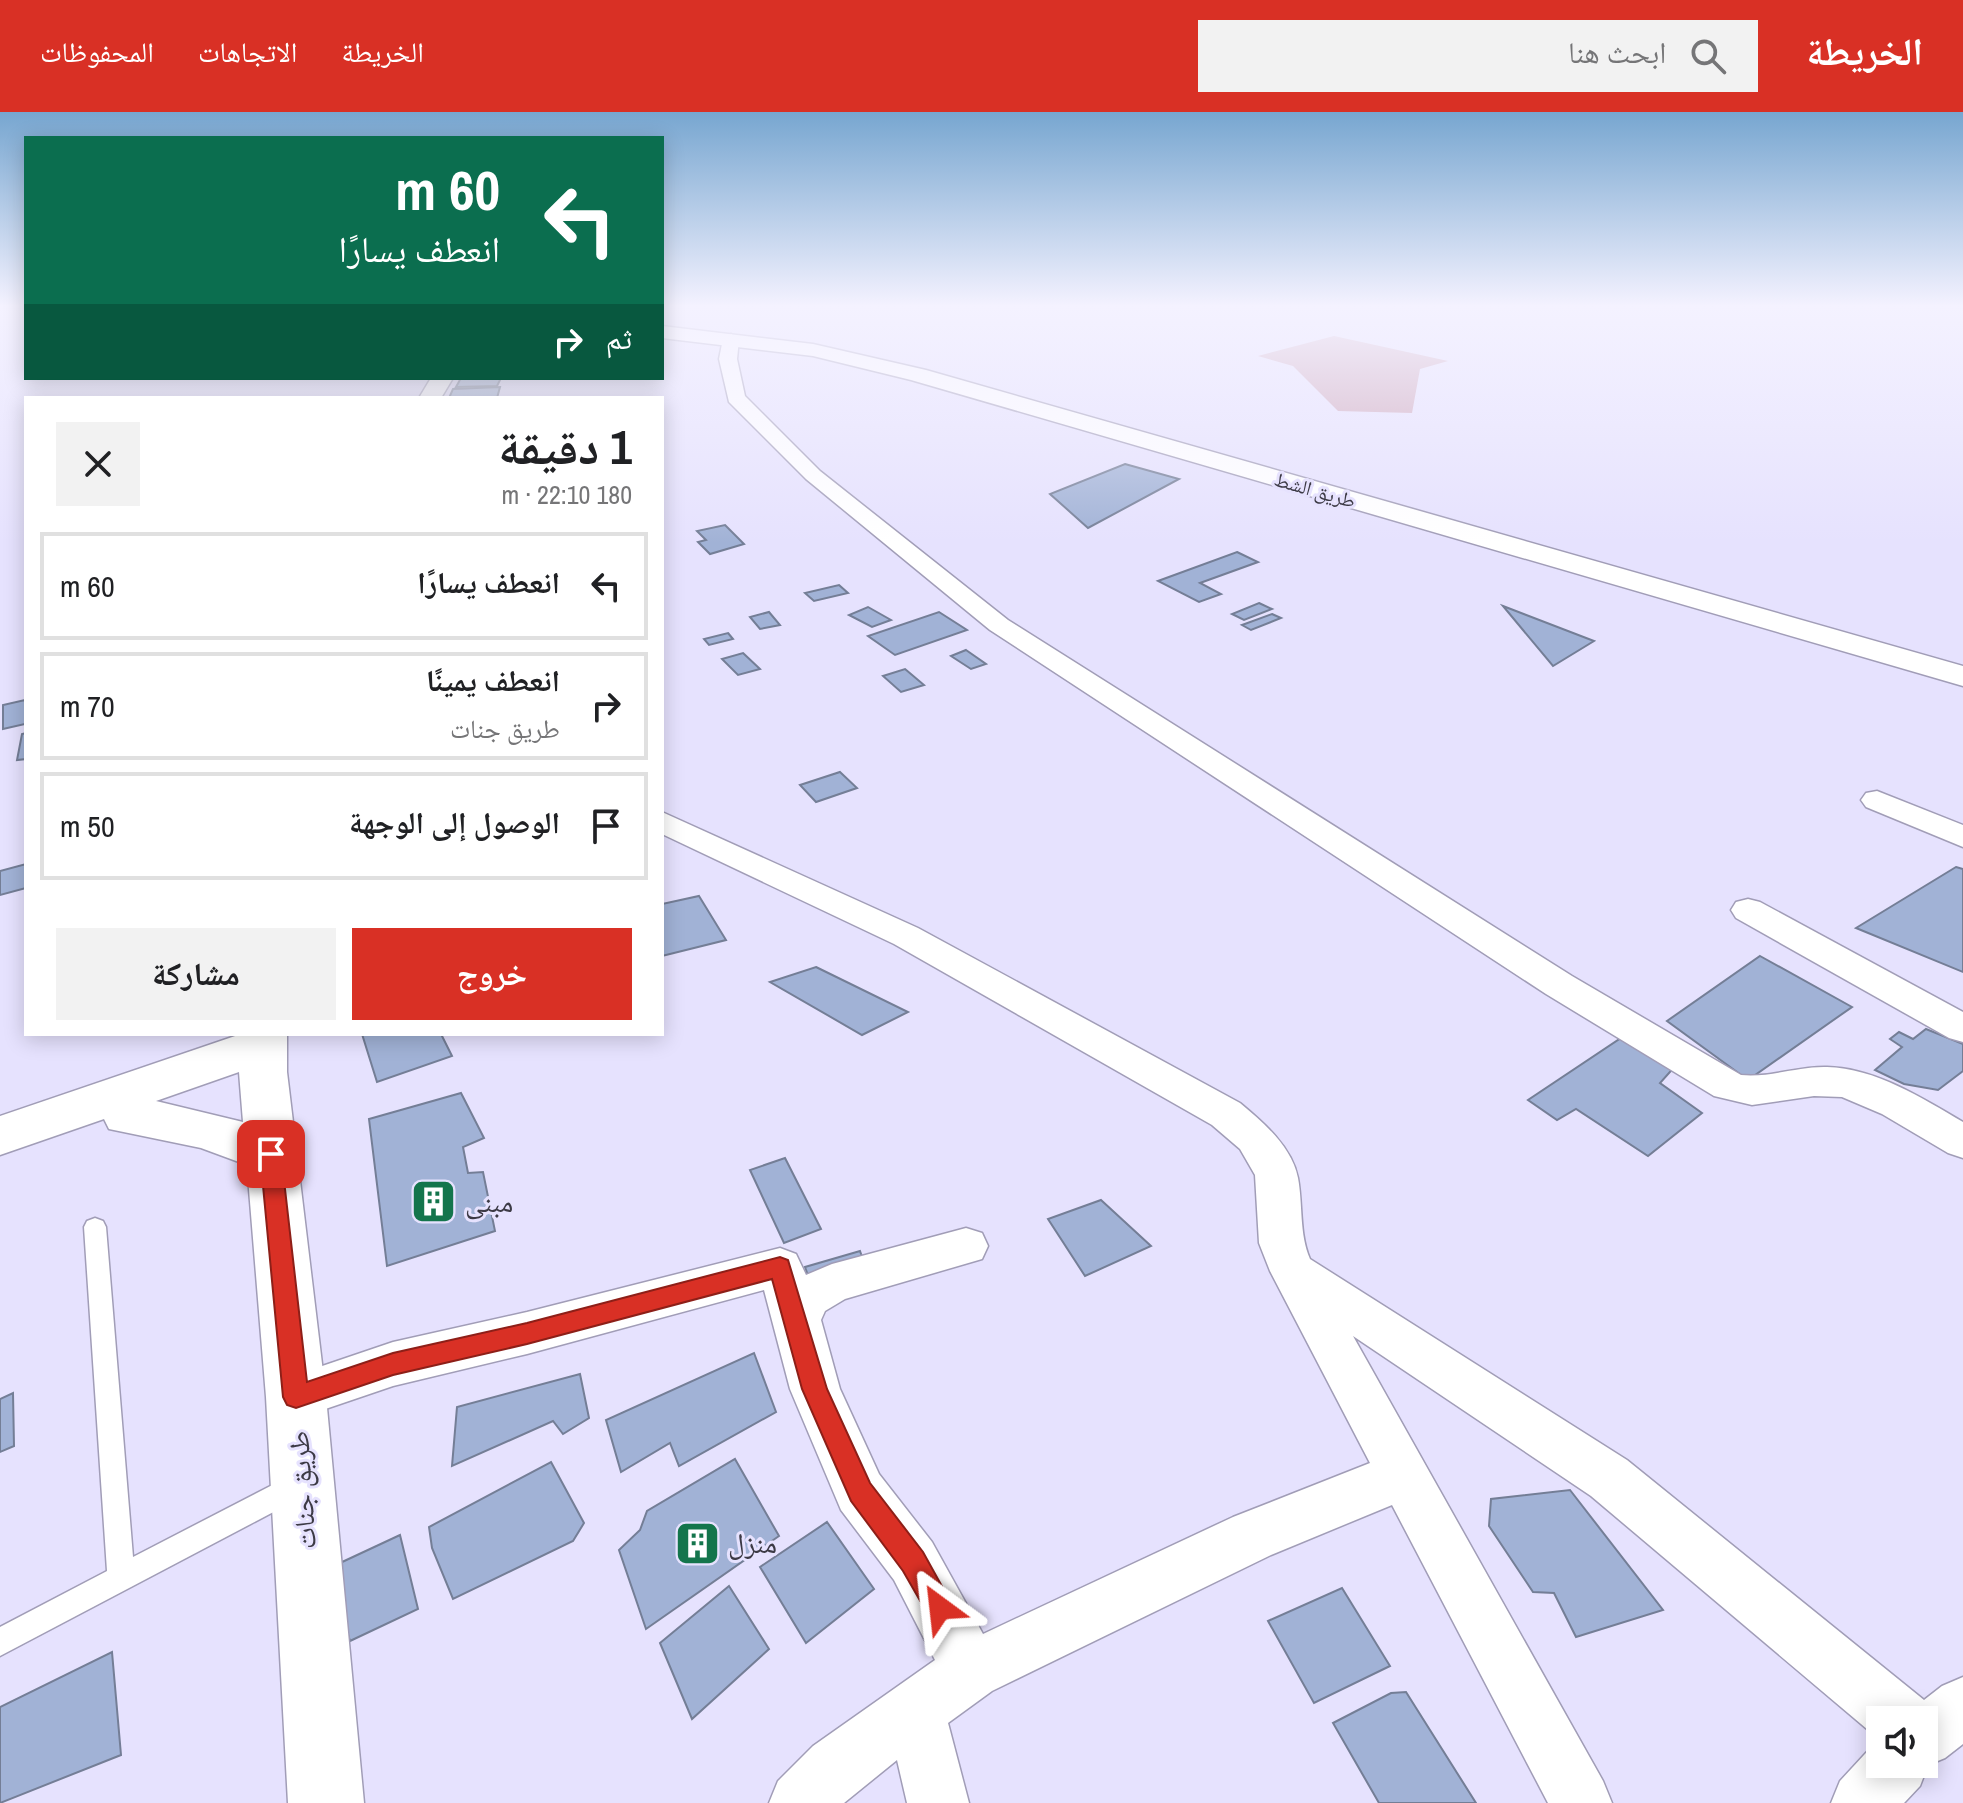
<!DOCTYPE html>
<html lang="ar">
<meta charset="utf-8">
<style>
:root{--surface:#fff;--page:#f2f2f2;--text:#202124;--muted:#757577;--line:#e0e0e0;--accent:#d93025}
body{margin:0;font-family:"Archivo Narrow","Noto Naskh Arabic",sans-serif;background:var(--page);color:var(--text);direction:rtl;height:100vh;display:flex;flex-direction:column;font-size:30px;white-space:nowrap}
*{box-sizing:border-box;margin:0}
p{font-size:26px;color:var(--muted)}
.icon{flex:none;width:44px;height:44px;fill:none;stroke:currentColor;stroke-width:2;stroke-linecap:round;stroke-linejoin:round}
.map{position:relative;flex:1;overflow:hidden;direction:ltr}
.details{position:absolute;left:24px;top:284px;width:640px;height:640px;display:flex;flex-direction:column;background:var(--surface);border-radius:0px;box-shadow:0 4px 20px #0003;direction:rtl}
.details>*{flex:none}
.hud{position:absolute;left:24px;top:24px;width:640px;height:244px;border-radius:0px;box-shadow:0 4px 20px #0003;direction:rtl;background:#0b6e4f;color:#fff;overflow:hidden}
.fabs{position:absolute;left:1866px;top:1594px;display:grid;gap:16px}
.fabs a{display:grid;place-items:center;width:72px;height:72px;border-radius:0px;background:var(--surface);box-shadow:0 4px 20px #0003;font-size:40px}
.pin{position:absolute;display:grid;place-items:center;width:68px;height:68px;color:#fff;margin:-34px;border-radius:16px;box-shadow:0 4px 12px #0006}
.me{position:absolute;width:88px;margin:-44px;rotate:330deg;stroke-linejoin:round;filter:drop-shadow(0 0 6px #0008)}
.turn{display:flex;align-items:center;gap:28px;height:168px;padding:0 32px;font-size:36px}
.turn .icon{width:104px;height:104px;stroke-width:2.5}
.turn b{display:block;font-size:56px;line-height:68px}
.then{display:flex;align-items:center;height:76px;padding:0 32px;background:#0003;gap:16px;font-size:30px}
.round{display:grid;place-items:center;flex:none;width:84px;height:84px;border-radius:0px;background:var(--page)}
.overview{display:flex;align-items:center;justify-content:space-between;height:136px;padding:0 32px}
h1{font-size:48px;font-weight:700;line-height:60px}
.action{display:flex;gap:16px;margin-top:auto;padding:16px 32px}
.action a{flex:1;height:92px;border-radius:0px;background:var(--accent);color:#fff;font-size:32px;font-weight:700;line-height:92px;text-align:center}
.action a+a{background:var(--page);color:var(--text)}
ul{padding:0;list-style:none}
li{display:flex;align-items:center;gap:24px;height:108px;margin:0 16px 12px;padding:0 16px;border:4px solid var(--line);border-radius:0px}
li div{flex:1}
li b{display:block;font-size:30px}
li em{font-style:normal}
header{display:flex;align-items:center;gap:48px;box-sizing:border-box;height:112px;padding:0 40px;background:var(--accent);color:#fff}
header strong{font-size:38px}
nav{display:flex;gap:44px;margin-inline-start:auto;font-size:28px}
.search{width:560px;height:72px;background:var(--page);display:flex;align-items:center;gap:20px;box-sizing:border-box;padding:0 28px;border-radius:0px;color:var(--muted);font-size:30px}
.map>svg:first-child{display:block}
</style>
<header>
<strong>الخريطة</strong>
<div class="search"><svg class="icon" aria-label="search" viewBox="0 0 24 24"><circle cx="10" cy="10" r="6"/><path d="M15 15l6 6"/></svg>ابحث هنا</div>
<nav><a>الخريطة</a><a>الاتجاهات</a><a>المحفوظات</a></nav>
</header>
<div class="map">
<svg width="1963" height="1691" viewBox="0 0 1963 1691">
<rect width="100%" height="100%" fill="#e6e2fe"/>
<path fill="#cda5b9" d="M1334 224 1448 249 1420 257 1412 301 1338 299 1293 254 1258 244Z"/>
<g fill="#a1b2d6" stroke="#747e96" stroke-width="2">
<path d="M461 266H501L497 274 456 275Z"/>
<path d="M500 275 497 286H449L453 277Z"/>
<path d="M1125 352 1179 367 1088 416 1050 382Z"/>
<path d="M725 413 744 432 710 442 698 430 706 428 697 419Z"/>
<path d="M1237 440 1258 450 1200 471 1221 482 1199 490 1158 469Z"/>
<path d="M839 473 848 481 814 489 805 481Z"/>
<path d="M1259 491 1272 497 1244 508 1232 502Z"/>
<path d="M1503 494 1594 529 1553 554Z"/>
<path d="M868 495 891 508 872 515 849 503Z"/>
<path d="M769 500 780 513 760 517 750 505Z"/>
<path d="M939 500 967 518 895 543 868 524Z"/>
<path d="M1272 502 1281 506 1251 518 1242 513Z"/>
<path d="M728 521 733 527 709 533 704 527Z"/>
<path d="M966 538 986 552 971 557 951 544Z"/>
<path d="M743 541 760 557 738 563 722 547Z"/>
<path d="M905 557 924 573 901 580 883 564Z"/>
<path d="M25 588V612L3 617V593Z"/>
<path d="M26 621V647L17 648 22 622Z"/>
<path d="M840 660 857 676 816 690 800 673Z"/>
<path d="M26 752V776L0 783V759Z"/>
<path d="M1956 755 1963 757V860L1856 816Z"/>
<path d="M699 784 726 828 662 844V792Z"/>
<path d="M1760 844 1852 895 1748 968 1667 909Z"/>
<path d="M816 855 908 900 862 923 770 870Z"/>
<path d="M1926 917 1963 932V959L1938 978 1904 972 1875 958 1902 935 1890 927 1899 920 1913 927Z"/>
<path d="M362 922H441L452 944 377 970Z"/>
<path d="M1624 924 1677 952 1660 971 1702 1001 1648 1044 1576 997 1557 1008 1528 988Z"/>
<path d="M461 981 484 1026 463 1035 468 1061 483 1060 495 1119 387 1154 369 1007Z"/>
<path d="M785 1046 821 1117 784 1131 750 1058Z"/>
<path d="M1101 1088 1151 1134 1085 1164 1048 1107Z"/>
<path d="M860 1139 866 1156 811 1172 805 1155Z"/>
<path d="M754 1241 776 1300 679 1354 670 1331 621 1360 606 1308Z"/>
<path d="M580 1262 589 1306 563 1322 553 1309 452 1354 457 1295Z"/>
<path d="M13 1281 14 1334 0 1340V1287Z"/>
<path d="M735 1347 779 1424 646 1517 619 1438 640 1418 647 1399Z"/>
<path d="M551 1350 584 1411 573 1429 453 1487 432 1436 429 1415Z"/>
<path d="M1570 1378 1663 1498 1576 1525 1554 1481 1533 1480 1489 1414 1491 1387Z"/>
<path d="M827 1410 874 1477 806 1531 760 1455Z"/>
<path d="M400 1423 418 1497 350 1529 339 1492 340 1451Z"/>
<path d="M729 1474 769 1537 692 1607 660 1531Z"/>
<path d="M1342 1476 1390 1554 1314 1591 1268 1509Z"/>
<path d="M112 1540 121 1643 0 1691V1595Z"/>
<path d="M1406 1580 1476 1691H1379L1333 1611 1391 1581Z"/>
</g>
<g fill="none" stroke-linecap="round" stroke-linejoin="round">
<defs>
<path id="lane" d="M95 1106 103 1109 106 1115 133 1445 282 1368 291 1364 300 1368 304 1377 300 1386 0 1544V1515L107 1459 84 1115 87 1109Z"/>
<g id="street">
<path d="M731 222 739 227 737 247 745 284 820 359 1008 508 1572 864 1741 963C1770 966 1798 954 1827 955 1875 956 1922 986 1963 1010V1046L1948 1041 1882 1002 1842 985 1814 984 1752 993 1714 984 1546 882 990 518 806 367 729 290 719 247 723 227Z"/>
<path d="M1877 679 1963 713V735L1866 695 1861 688 1866 681Z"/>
<path d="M662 700 918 816 1240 991C1263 1010 1292 1035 1298 1066 1303 1093 1299 1121 1310 1147L1627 1348 1924 1588 1942 1574 1963 1565V1632L1945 1646 1928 1653 1920 1674 1904 1691H1831L1840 1669 1876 1630 1880 1629V1652H1924V1608H1880V1628L1591 1384 1353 1224 1603 1669 1612 1691H1548L1392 1393 1271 1443 992 1579 948 1611 969 1691H907L897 1648 844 1691H769L778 1669 813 1634 935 1548 894 1468 841 1398 790 1277 764 1178 527 1242 393 1274 296 1307 278 1301 271 1285 278 1269 393 1230 527 1200 780 1136 796 1142 806 1163 832 1152 966 1116 982 1121 988 1134 982 1147 845 1187 825 1199 821 1208 840 1277 879 1362 932 1430 983 1522 1233 1405 1370 1351 1270 1159 1259 1131 1255 1063 1240 1037 1212 1013 894 832 662 722Z"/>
<path d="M1748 787 1760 790 1963 900V930L1949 926 1736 806 1731 798 1736 790Z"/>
</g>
<g id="secondary">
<path d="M662 214 813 232 926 258 1963 554V574L911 268 813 244 662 226Z"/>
<path d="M431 266H453L441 286H419Z"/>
<path d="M241 922H287V960L326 1285 364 1691H288L266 1285 247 1053 201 1036 109 1017 104 1007 0 1043V1004ZM239 960 243 1010 156 989Z"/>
</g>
</defs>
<use href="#lane" stroke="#a19db7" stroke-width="3"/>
<use href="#street" stroke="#a19db7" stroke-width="3"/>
<use href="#secondary" stroke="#a19db7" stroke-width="3"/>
<use href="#lane" fill="#fff" fill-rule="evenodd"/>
<use href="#street" fill="#fff" fill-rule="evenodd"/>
<use href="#secondary" fill="#fff" fill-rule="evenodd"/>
</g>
<linearGradient id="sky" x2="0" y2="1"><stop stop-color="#77a6d0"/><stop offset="0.45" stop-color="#f4f2ff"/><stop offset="1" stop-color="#f4f2ff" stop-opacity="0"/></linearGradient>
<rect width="1963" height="431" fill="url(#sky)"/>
<path fill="#d93025" stroke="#8d1f18" stroke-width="2" d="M271 1034 278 1036 281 1042 307 1270 393 1241 527 1211 780 1145 788 1148 827 1277 870 1371 923 1440 954 1496 950 1506 940 1510 930 1506 903 1459 851 1389 802 1277 772 1167 527 1232 393 1263 296 1296 287 1293 283 1285 260 1042 263 1036Z"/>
<defs>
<symbol id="building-square" viewBox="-11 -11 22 22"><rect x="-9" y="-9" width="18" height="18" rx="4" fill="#14754c" stroke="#e6e2fe"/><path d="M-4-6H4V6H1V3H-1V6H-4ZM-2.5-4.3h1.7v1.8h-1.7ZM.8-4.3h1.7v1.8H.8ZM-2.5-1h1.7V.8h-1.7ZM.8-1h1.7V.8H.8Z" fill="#fff"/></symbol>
</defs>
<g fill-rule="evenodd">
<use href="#building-square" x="408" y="1064" width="51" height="51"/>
<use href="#building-square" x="672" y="1406" width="51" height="51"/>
</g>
<g text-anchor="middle" stroke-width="6" stroke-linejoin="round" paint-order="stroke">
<g font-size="20" fill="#3c3a45" stroke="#e6e2fe">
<text transform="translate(1315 378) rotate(16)" y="7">طريق الشط</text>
</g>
<g font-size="28" fill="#3c3a45" stroke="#e6e2fe" text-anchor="start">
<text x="465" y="1100">مبنى</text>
<text x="728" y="1441">منزل</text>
</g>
<g font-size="28" fill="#3c3a45" stroke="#e6e2fe">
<text transform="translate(302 1378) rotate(-94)" y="10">طريق جنات</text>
</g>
</g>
</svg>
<div class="fabs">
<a><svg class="icon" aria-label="sound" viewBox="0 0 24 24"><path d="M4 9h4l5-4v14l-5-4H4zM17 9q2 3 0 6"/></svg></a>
</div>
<div class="pin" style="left:271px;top:1042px;background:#d93025"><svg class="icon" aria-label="arrive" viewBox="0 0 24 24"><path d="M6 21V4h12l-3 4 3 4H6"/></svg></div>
<svg class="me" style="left:940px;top:1496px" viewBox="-20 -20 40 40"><path d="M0-17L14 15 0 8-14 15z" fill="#d93025" stroke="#fff" stroke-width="4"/></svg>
<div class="hud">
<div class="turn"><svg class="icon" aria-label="left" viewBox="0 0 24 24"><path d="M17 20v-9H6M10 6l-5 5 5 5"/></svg><div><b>60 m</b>انعطف يسارًا</div></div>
<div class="then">ثم<svg class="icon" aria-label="right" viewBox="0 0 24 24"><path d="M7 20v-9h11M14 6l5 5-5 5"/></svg></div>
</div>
<section class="details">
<div class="overview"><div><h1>1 دقيقة</h1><p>180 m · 22:10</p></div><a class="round"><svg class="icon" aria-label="close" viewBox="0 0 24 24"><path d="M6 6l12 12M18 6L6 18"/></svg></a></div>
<ul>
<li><svg class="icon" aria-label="left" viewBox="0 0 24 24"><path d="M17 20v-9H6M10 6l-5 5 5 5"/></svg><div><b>انعطف يسارًا</b></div><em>60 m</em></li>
<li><svg class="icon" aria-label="right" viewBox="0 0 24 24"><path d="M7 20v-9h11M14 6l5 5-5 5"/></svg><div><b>انعطف يمينًا</b><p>طريق جنات</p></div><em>70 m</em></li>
<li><svg class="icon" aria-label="arrive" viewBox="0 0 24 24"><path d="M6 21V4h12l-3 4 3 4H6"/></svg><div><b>الوصول إلى الوجهة</b></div><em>50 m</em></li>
</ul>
<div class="action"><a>خروج</a><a>مشاركة</a></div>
</section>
</div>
